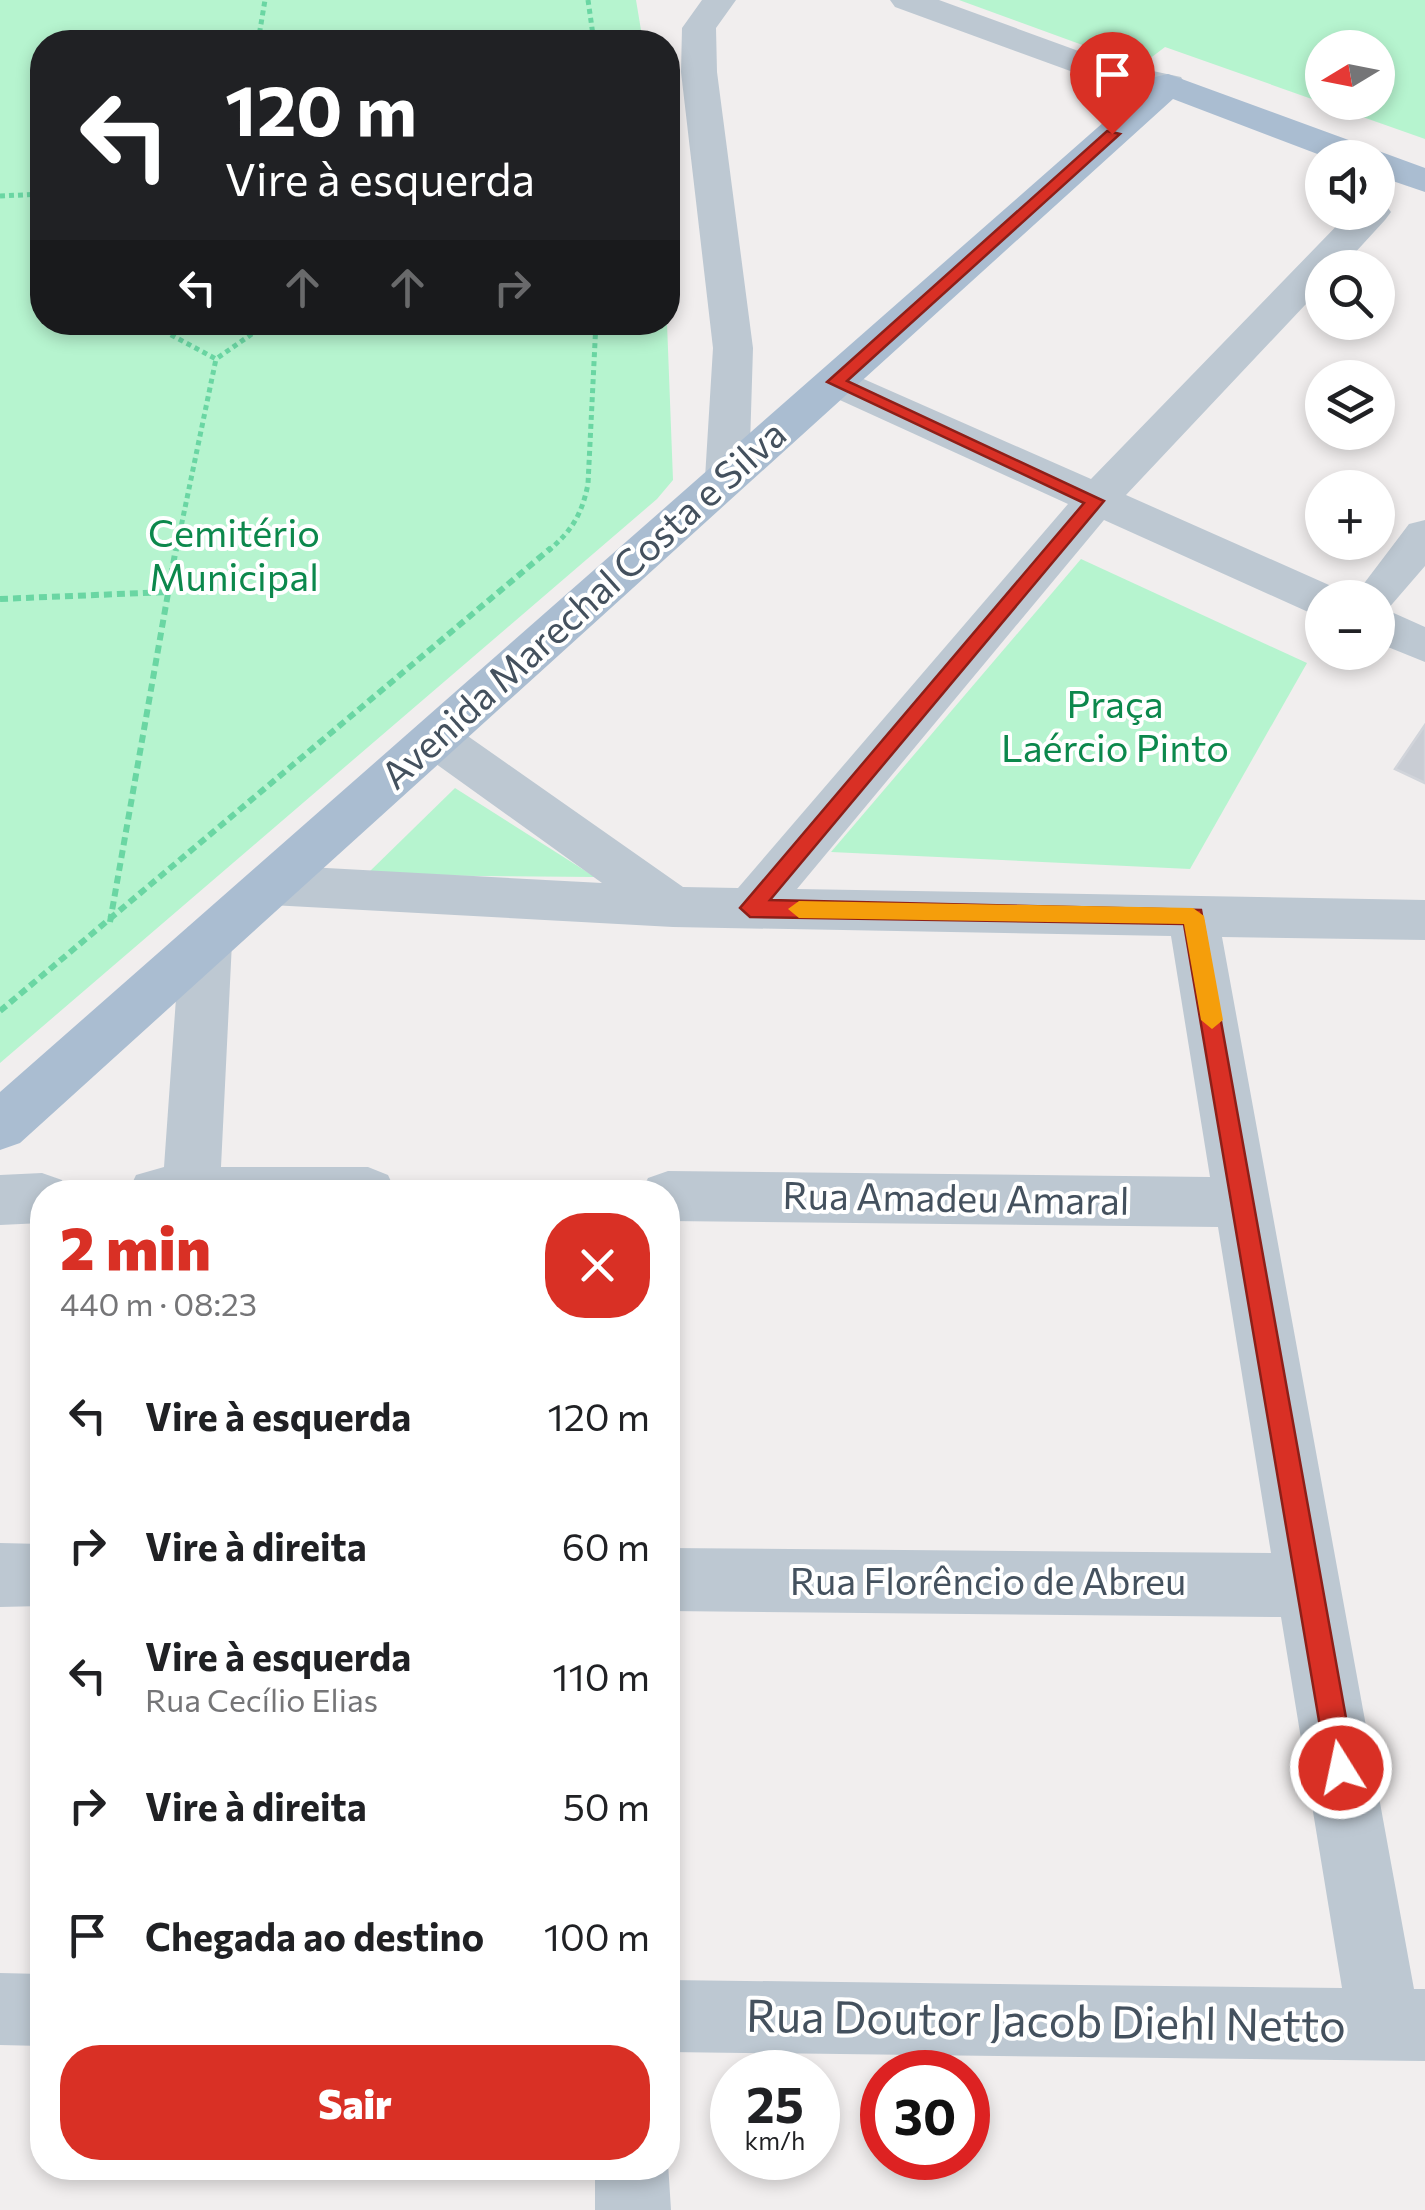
<!DOCTYPE html>
<html lang="pt">
<meta charset="utf-8">
<style>
:root{--surface:#fff;--page:#f6f6f6;--text:#202124;--muted:#757577;--accent:#d93025}
body{margin:0;font-family:Commissioner,sans-serif;background:var(--page);color:var(--text);height:100vh;display:flex;flex-direction:column;font-size:38px;white-space:nowrap}
*{box-sizing:border-box;margin:0}
p{font-size:32px;color:var(--muted)}
.icon{flex:none;width:55px;height:55px;fill:none;stroke:currentColor;stroke-width:2;stroke-linecap:round;stroke-linejoin:round}
.map{position:relative;flex:1;overflow:hidden}
.details{position:absolute;left:30px;top:1180px;width:650px;height:1000px;display:flex;flex-direction:column;background:var(--surface);border-radius:40px;box-shadow:0 5px 15px #0003}
.details>*{flex:none}
.banner{position:absolute;left:30px;top:30px;width:650px;height:305px;border-radius:40px;box-shadow:0 5px 15px #0003;background:#202124;color:#fff;overflow:hidden}
.needle{width:65px;rotate:260deg}
.fabs{position:absolute;left:1305px;top:30px;display:grid;gap:20px}
.fabs a{display:grid;place-items:center;width:90px;height:90px;border-radius:50%;background:var(--surface);box-shadow:0 5px 15px #0003;font-size:50px}
.speed{position:absolute;left:710px;top:2050px;display:flex;gap:20px;font-size:50px;font-weight:700;text-align:center}
.speed>*{display:grid;place-content:center;width:130px;height:130px;border-radius:50%;background:var(--surface);box-shadow:0 5px 15px #0003;line-height:1}
.speed small{font-size:25px;font-weight:400}
.speed .limit{border:15px solid #d22;background:#fff;color:#111}
.pin{position:absolute;display:grid;place-items:center;width:85px;height:85px;color:#fff;margin:-102px -42px;border-radius:50% 50% 50% 0;rotate:-45deg;box-shadow:0 0 10px #0007}
.pin .icon{rotate:45deg}
.me{position:absolute;width:110px;margin:-55px;rotate:350deg;stroke-linejoin:round;filter:drop-shadow(0 0 8px #0008)}
.turn{display:flex;align-items:center;gap:35px;height:210px;padding:0 30px;font-size:45px}
.turn .icon{width:130px;height:130px;stroke-width:2.5}
.turn b{display:block;font-size:70px;line-height:85px}
.lanes{display:flex;align-items:center;height:95px;padding:0 30px;background:#0003;justify-content:center;gap:50px;direction:ltr}
.lanes .off{opacity:.35}
.round{display:grid;place-items:center;flex:none;width:105px;height:105px;border-radius:40px;background:var(--page)}
.head{display:flex;align-items:center;justify-content:space-between;height:170px;padding:0 30px}
h1{font-size:60px;font-weight:800;line-height:75px;color:var(--accent)}
.cta{display:flex;gap:20px;margin-top:auto;padding:20px 30px}
.cta a{flex:1;height:115px;border-radius:40px;background:var(--accent);color:#fff;font-size:40px;font-weight:800;line-height:115px;text-align:center}
ul{padding:0;list-style:none}
li{display:flex;align-items:center;gap:30px;height:130px;padding:0 30px}
li div{flex:1}
li b{display:block;font-size:38px}
li em{font-style:normal}
.map>svg:first-child{display:block}
</style>
<div class="map">
<svg width="1425" height="2210" viewBox="0 0 1425 2210">
<rect width="100%" height="100%" fill="#f1eeee"/>
<g fill="#b6f4cf" fill-rule="evenodd">
<path d="M0 0H636L643 42H42V322L667 323 673 480 657 499 0 1063Z"/>
<path d="M959 0H1425V139L1165 47 1140 66ZM1322 48H1378V102H1322Z"/>
<path d="M1081 559 1307 663 1190 869 831 852Z"/>
<path d="M455 788 595 877 366 875Z"/>
</g>
<path fill="#c9cdd4" stroke="#d1d4da" stroke-width="2.5" d="M1425 725V783L1395 769Z"/>
<g fill="none" stroke-linecap="round" stroke-linejoin="round">
<g stroke="#6ad6a3" stroke-width="5" stroke-dasharray="5 4" stroke-linecap="butt">
<path d="M588 0 594 42"/>
<path d="M258 42 265 0"/>
<path d="M0 196 42 194"/>
<path d="M147 322 216 359 269 322"/>
<path d="M176 551 216 359"/>
<path d="M548 551C572 531 582 514 588 484L596 322"/>
</g>
<g stroke="#6ad6a3" stroke-width="6" stroke-dasharray="8 5" stroke-linecap="butt">
<path d="M0 599 167 592"/>
<path d="M110 922 176 548"/>
<path d="M0 1011 551 548"/>
</g>
<g fill="#bdc8d2" fill-rule="evenodd">
<path d="M702 0H736L716 28 717 72 753 348 749 478 742 488 727 492 712 488 705 478 713 348 681 72 682 28Z"/>
<path d="M890 0H939L1106 61 1181 77 1186 85 1181 93 1168 96 1084 76 895 7Z"/>
<path d="M1378 202 1385 204 1391 212 1385 220 1341 268H1322V287L1126 495 1338 589 1343 598H1322V616L1306 611 1104 520 797 889 1425 900V940L1222 937 1414 1989H1425V2061L668 2052V1980L1342 1988 1281 1617 668 1611V1548L1271 1553 1218 1227 668 1221V1192H641L648 1178 668 1171 1210 1177 1171 936 673 927 271 905 253 899 246 885 253 871 271 865 602 883 418 751 411 738 418 725 435 720 452 725 683 887 738 888 1068 504 820 391 814 382 820 373 835 369 850 373 1091 479 1350 212H1378Z"/>
<path d="M1425 520V566L1387 610 1425 627V662L1378 643V598H1353L1409 524Z"/>
<path d="M206 921 224 927 232 942 221 1167H368L388 1175 396 1192H128L136 1175 164 1167 180 942 188 927Z"/>
<path d="M42 1173 62 1180 68 1192H42V1223L0 1225V1175Z"/>
<path d="M0 1543 42 1544V1606L0 1607Z"/>
<path d="M0 1973 42 1974V2046L0 2045Z"/>
<path d="M668 2163 671 2210H595V2168H668Z"/>
</g>
<path fill="#aabdd1" fill-rule="evenodd" d="M1168 74 1425 168V192L1378 176V158H1328L1173 99 20 1143 0 1150V1092L1155 77Z"/>
</g>
<path fill="#d93025" stroke="#8d1f18" stroke-width="2.5" d="M1107 131 1120 134 847 381 1104 501 770 900 1201 910 1355 1768 1351 1778 1341 1782 1331 1778 1327 1768 1184 924 750 917 740 908 1084 503 827 382Z"/>
<path fill="#f59e0b" d="M799 901 1193 908 1204 916 1223 1020 1212 1029 1201 1020 1184 924 799 918 788 909Z"/>
<g text-anchor="middle" stroke-width="8" stroke-linejoin="round" paint-order="stroke">
<g font-size="38" fill="#0c884c" stroke="#fff">
<text x="234" y="547">Cemitério<tspan x="234" dy="44">Municipal</tspan></text>
<text x="1115" y="718">Praça<tspan x="1115" dy="44">Laércio Pinto</tspan></text>
</g>
<g font-size="38" fill="#44515e" stroke="#fff">
<text transform="translate(584 605) rotate(-42)" y="13">Avenida Marechal Costa e Silva</text>
<text transform="translate(956 1199) rotate(1)" y="13">Rua Amadeu Amaral</text>
<text x="988" y="1595">Rua Florêncio de Abreu</text>
</g>
<g font-size="45" fill="#44515e" stroke="#fff">
<text transform="translate(1046 2021) rotate(1)" y="16">Rua Doutor Jacob Diehl Netto</text>
</g>
</g>
</svg>
<div class="fabs">
<a><svg class="needle" viewBox="-14 -14 28 28"><path d="M0-13l5 13h-10z" fill="#e53935"/><path d="M0 13l5-13h-10z" fill="#757577"/></svg></a>
<a><svg class="icon" aria-label="sound" viewBox="0 0 24 24"><path d="M4 9h4l5-4v14l-5-4H4zM17 9q2 3 0 6"/></svg></a>
<a><svg class="icon" aria-label="search" viewBox="0 0 24 24"><circle cx="10" cy="10" r="6"/><path d="M15 15l6 6"/></svg></a>
<a><svg class="icon" aria-label="layers" viewBox="0 0 24 24"><path d="M12 4l9 5-9 5-9-5zM3 14l9 5 9-5"/></svg></a>
<a>+</a>
<a>−</a>
</div>
<div class="speed"><div>25<small>km/h</small></div><div class="limit">30</div></div>
<div class="pin" style="left:1112px;top:134px;background:#d93025"><svg class="icon" aria-label="arrive" viewBox="0 0 24 24"><path d="M6 21V4h12l-3 4 3 4H6"/></svg></div>
<svg class="me" style="left:1341px;top:1768px" viewBox="-20 -20 40 40"><circle r="17" fill="#d93025" stroke="#fff" stroke-width="3"/><path d="M0-11L8 9 0 5-8 9z" fill="#fff"/></svg>
<div class="banner">
<div class="turn"><svg class="icon" aria-label="left" viewBox="0 0 24 24"><path d="M17 20v-9H6M10 6l-5 5 5 5"/></svg><div><b>120 m</b>Vire à esquerda</div></div>
<div class="lanes"><svg class="icon" aria-label="left" viewBox="0 0 24 24"><path d="M17 20v-9H6M10 6l-5 5 5 5"/></svg><svg class="icon off" aria-label="ahead" viewBox="0 0 24 24"><path d="M12 20V5M6 11l6-6 6 6"/></svg><svg class="icon off" aria-label="ahead" viewBox="0 0 24 24"><path d="M12 20V5M6 11l6-6 6 6"/></svg><svg class="icon off" aria-label="right" viewBox="0 0 24 24"><path d="M7 20v-9h11M14 6l5 5-5 5"/></svg></div>
</div>
<section class="details">
<div class="head"><div><h1>2 min</h1><p>440 m · 08:23</p></div><a class="round" style="background:#d93025;color:#fff"><svg class="icon" aria-label="close" viewBox="0 0 24 24"><path d="M6 6l12 12M18 6L6 18"/></svg></a></div>
<ul>
<li><svg class="icon" aria-label="left" viewBox="0 0 24 24"><path d="M17 20v-9H6M10 6l-5 5 5 5"/></svg><div><b>Vire à esquerda</b></div><em>120 m</em></li>
<li><svg class="icon" aria-label="right" viewBox="0 0 24 24"><path d="M7 20v-9h11M14 6l5 5-5 5"/></svg><div><b>Vire à direita</b></div><em>60 m</em></li>
<li><svg class="icon" aria-label="left" viewBox="0 0 24 24"><path d="M17 20v-9H6M10 6l-5 5 5 5"/></svg><div><b>Vire à esquerda</b><p>Rua Cecílio Elias</p></div><em>110 m</em></li>
<li><svg class="icon" aria-label="right" viewBox="0 0 24 24"><path d="M7 20v-9h11M14 6l5 5-5 5"/></svg><div><b>Vire à direita</b></div><em>50 m</em></li>
<li><svg class="icon" aria-label="arrive" viewBox="0 0 24 24"><path d="M6 21V4h12l-3 4 3 4H6"/></svg><div><b>Chegada ao destino</b></div><em>100 m</em></li>
</ul>
<div class="cta"><a>Sair</a></div>
</section>
</div>
